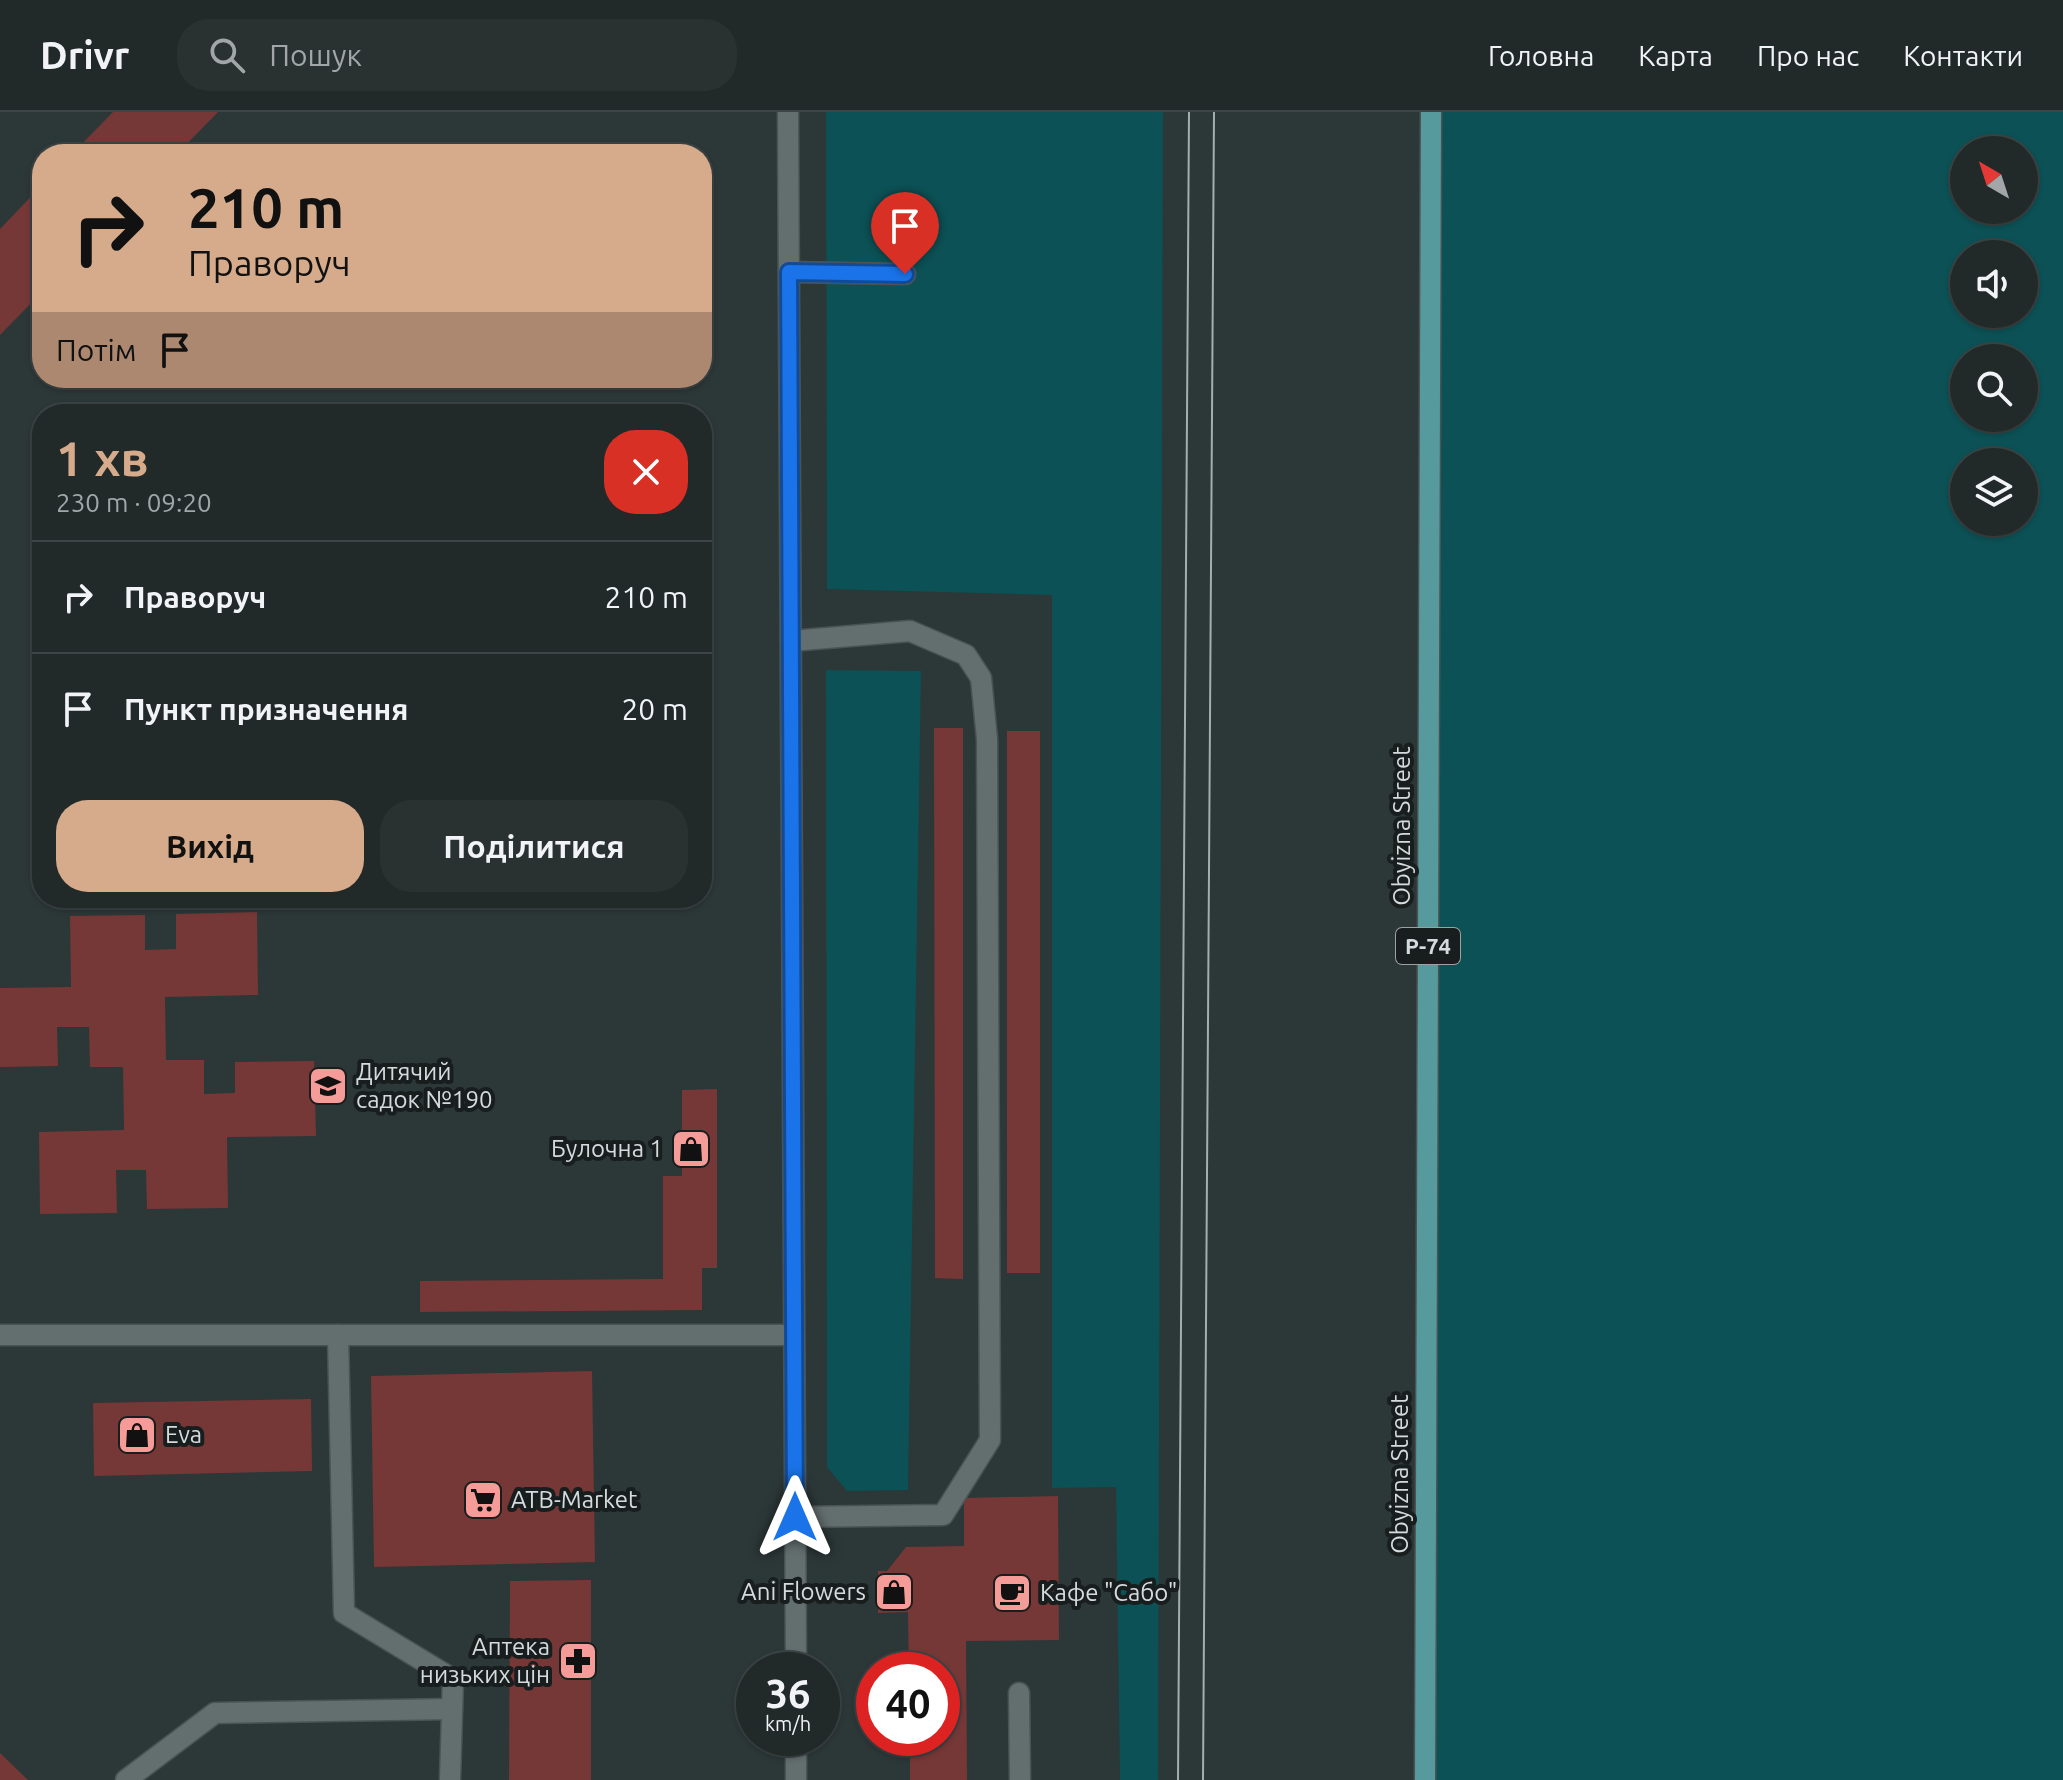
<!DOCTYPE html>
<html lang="uk">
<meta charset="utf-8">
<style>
:root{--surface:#212929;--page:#293131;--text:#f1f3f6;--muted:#a2a6a8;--line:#3e4546;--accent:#d6ab8b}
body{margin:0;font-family:Ubuntu,sans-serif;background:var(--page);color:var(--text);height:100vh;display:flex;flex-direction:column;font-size:30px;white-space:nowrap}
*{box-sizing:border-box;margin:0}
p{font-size:26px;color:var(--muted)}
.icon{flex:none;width:44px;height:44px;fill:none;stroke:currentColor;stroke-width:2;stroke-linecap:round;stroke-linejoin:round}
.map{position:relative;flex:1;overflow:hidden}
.drawer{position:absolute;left:32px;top:292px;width:680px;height:504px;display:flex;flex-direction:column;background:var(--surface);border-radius:32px;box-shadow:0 2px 6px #0004,0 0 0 2px var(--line)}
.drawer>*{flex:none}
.top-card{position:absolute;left:32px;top:32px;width:680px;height:244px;border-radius:32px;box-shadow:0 2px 6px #0004,0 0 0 2px var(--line);background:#d6ab8b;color:#111;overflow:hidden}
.needle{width:52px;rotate:321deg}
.controls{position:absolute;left:1950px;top:24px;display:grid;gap:16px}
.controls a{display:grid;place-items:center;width:88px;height:88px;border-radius:50%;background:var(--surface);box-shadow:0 2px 6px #0004,0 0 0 2px var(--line);font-size:40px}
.speed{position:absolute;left:736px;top:1540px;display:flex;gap:16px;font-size:40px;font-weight:700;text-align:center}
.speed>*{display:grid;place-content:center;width:104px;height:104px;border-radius:50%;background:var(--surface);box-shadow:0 2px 6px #0004,0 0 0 2px var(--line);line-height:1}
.speed small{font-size:20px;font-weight:400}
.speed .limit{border:12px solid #d22;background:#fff;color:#111}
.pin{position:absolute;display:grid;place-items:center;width:68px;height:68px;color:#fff;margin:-82px -34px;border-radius:50% 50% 50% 0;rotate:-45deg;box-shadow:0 0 8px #0007}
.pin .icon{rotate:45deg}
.me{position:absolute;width:88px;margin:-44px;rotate:0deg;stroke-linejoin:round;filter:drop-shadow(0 0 6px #0008)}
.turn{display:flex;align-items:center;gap:28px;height:168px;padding:0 24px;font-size:36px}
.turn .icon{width:104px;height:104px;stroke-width:2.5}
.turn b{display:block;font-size:56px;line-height:68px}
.then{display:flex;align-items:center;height:76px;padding:0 24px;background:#0003;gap:16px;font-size:30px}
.round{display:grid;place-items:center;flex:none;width:84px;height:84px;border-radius:32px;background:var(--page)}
.headline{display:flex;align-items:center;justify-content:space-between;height:136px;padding:0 24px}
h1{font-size:48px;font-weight:700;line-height:60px;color:var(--accent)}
.cta{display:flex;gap:16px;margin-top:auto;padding:16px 24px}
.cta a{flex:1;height:92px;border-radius:32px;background:var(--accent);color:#111;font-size:32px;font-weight:700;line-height:92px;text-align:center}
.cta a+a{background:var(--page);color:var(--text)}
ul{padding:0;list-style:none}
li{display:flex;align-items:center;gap:24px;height:112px;padding:0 24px;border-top:2px solid var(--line)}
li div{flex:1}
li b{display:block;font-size:30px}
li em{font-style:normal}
header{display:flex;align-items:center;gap:48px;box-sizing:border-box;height:112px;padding:0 40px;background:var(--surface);border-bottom:2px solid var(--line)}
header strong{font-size:38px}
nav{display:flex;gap:44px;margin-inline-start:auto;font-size:28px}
.search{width:560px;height:72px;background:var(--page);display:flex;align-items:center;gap:20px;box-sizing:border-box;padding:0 28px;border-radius:32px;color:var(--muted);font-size:30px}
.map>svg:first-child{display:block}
</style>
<header>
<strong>Drivr</strong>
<div class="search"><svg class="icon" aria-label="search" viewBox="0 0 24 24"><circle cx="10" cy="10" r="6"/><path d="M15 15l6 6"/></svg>Пошук</div>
<nav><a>Головна</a><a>Карта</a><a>Про нас</a><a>Контакти</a></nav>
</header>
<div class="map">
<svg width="2063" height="1668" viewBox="0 0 2063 1668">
<rect width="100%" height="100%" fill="#2c3737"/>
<g fill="#0c5155" fill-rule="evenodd">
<path d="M826 0H1163L1158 1668H1120L1116 1375 1052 1376V483L827 477Z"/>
<path d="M1431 0H2063V1668H1425ZM1964 38H2024V98H1964ZM1964 142H2024V202H1964ZM1964 246H2024V306H1964ZM1964 350H2024V410H1964Z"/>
<path d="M826 558 921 559 908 1378 847 1379 827 1355Z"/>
</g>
<g fill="#753837">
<path d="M113 0H218L177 42H72Z"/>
<path d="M42 73V180L0 223V117Z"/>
<path d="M934 616H963V1167L935 1166Z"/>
<rect x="1007" y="619" width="33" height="542"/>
<path d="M257 800 258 883 165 885 166 948H204V982L235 981V950L314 949 316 1024 227 1025 228 1096 147 1097 146 1058H116L117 1101 40 1102 39 1020 124 1018 123 955H90L89 915H57L58 954 0 955V876L71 875 70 804 145 803V838L176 837V802Z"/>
<path d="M717 977V1156H702V1198L420 1200V1169L663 1167V1064H682V978Z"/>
<path d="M592 1259 595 1450 374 1455 371 1264Z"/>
<path d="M311 1287 312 1359 94 1364 93 1291Z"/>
<path d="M1058 1384 1059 1528 966 1529 967 1668H910V1626H942V1558H909L908 1500 878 1501V1459H887L906 1435 964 1434V1386Z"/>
<path d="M591 1468V1668H509L510 1469Z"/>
<path d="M0 1641 28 1668H0Z"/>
</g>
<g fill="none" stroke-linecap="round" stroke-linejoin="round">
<defs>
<g id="minor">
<path d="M788 0 796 1558"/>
<path d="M789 160 905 162"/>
<path d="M791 529 910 519 966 543 981 566 987 627 990 1328 943 1403 795 1405"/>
<path d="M0 1223H794"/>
<path d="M338 1223 344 1501 453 1567 450 1668"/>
<path d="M1019 1581 1020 1668"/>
<path d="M796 1626V1668"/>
<path d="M126 1668 215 1601 452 1597"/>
</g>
<path id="major" d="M1425 1668 1431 0"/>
</defs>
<use href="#minor" stroke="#4a5354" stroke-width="23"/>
<use href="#major" stroke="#4a5354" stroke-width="23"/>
<use href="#minor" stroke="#636e6f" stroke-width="20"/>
<use href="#major" stroke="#569a9e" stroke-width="20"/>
<g stroke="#a5adae" stroke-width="2">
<path d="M1178 1668 1189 0"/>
<path d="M1203 1668 1214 0"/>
</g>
</g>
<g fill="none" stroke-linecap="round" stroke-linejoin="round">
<defs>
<path id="route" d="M795 1405 789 160 905 162"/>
</defs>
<use href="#route" stroke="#114b97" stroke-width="20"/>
<use href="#route" stroke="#1a73e8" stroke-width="14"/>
</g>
<defs>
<symbol id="school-square" viewBox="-11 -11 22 22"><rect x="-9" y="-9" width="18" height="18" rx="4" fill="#f59b98" stroke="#181d1d"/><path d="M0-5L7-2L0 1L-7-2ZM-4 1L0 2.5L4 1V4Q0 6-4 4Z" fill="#111"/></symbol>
<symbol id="shop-square" viewBox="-11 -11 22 22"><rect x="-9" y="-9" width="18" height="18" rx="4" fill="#f59b98" stroke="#181d1d"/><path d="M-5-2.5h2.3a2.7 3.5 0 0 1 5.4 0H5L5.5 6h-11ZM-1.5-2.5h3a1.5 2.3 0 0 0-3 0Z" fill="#111"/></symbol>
<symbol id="supermarket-square" viewBox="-11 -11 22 22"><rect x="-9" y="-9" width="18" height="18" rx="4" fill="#f59b98" stroke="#181d1d"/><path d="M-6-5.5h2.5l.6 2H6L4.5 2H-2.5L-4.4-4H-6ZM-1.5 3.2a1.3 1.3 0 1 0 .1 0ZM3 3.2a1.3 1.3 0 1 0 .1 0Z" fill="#111"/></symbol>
<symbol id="cafe-square" viewBox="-11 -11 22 22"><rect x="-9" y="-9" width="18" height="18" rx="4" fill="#f59b98" stroke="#181d1d"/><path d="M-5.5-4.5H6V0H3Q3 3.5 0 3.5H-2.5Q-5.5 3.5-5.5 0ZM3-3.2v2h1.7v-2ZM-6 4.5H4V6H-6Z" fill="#111"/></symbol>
<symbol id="pharmacy-square" viewBox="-11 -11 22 22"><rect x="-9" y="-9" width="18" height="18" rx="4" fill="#f59b98" stroke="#181d1d"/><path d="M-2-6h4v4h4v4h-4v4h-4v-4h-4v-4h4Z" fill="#111"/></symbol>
</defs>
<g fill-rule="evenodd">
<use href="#school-square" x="306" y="952" width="44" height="44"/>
<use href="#shop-square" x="669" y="1015" width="44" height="44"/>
<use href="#shop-square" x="115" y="1301" width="44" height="44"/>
<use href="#supermarket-square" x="461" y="1366" width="44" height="44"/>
<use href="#shop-square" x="872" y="1458" width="44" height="44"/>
<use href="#cafe-square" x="990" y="1459" width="44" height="44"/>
<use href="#pharmacy-square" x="556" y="1527" width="44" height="44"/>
</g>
<g text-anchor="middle" stroke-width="8" stroke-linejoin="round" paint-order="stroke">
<rect fill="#181d1d" stroke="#9ca2a3" stroke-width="2" x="1396" y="816" width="64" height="36" rx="6"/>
<g font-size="22" font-weight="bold" fill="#d5dbdc">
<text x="1428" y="842">Р-74</text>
</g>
<g font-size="24" fill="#d5dbdc" stroke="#181d1d">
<text transform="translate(1402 714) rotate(-90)" y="8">Obyizna Street</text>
<text transform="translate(1400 1362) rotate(-90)" y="8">Obyizna Street</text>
</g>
<g font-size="24" fill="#d5dbdc" stroke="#181d1d" text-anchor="start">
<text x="356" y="968">Дитячий<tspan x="356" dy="28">садок №190</tspan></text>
<text x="663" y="1045" text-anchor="end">Булочна 1</text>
<text x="165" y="1331">Eva</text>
<text x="511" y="1396">ATB-Market</text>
<text x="866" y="1488" text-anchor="end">Ani Flowers</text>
<text x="1040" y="1489">Кафе "Сабо"</text>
<text x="550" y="1543" text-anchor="end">Аптека<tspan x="550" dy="28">низьких цін</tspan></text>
</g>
</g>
</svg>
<div class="controls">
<a><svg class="needle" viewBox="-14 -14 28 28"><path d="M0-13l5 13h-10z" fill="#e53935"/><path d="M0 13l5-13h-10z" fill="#a2a6a8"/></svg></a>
<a><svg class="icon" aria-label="sound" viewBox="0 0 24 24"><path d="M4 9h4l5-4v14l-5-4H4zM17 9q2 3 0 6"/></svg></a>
<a><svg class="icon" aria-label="search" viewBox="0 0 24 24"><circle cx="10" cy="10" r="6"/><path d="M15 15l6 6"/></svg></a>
<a><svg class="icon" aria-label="layers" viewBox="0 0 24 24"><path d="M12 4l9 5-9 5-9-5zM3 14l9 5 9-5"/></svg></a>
</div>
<div class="speed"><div>36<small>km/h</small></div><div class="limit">40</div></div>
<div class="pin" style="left:905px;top:162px;background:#d93025"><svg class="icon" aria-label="arrive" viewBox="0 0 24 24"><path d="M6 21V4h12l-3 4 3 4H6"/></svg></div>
<svg class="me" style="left:795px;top:1405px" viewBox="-20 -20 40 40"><path d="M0-17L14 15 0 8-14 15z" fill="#1a73e8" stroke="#fff" stroke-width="4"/></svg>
<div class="top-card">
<div class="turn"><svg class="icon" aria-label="right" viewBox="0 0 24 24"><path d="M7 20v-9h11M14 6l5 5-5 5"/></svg><div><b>210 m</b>Праворуч</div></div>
<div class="then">Потім<svg class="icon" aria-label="arrive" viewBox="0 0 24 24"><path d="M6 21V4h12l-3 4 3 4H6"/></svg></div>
</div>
<section class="drawer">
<div class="headline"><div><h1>1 хв</h1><p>230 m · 09:20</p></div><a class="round" style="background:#d93025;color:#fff"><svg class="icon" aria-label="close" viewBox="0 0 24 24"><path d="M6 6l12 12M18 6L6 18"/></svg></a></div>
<ul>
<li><svg class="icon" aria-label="right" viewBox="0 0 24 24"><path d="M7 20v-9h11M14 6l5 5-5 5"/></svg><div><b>Праворуч</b></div><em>210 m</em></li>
<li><svg class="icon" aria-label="arrive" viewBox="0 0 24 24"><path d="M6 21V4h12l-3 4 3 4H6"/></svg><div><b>Пункт призначення</b></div><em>20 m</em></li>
</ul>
<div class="cta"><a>Вихід</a><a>Поділитися</a></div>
</section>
</div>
